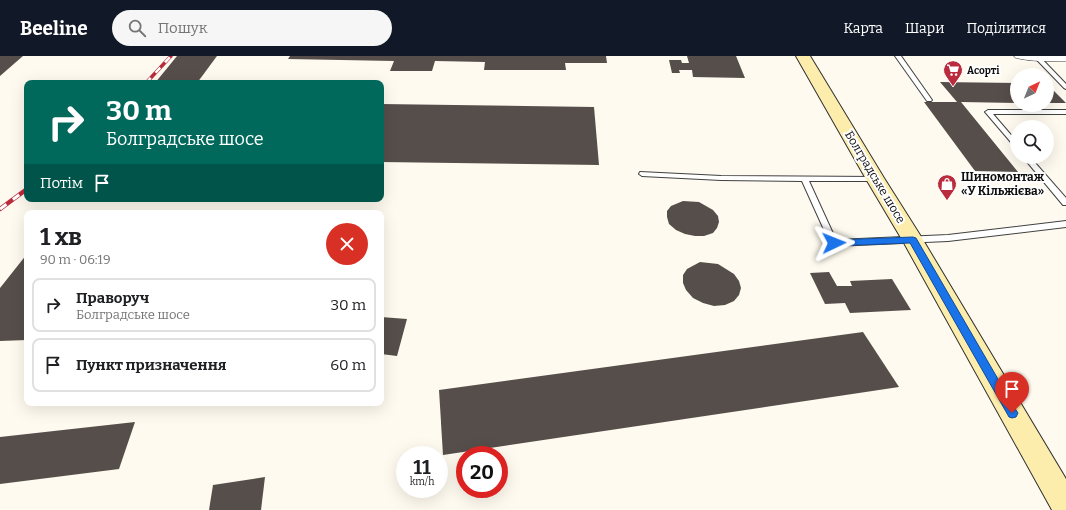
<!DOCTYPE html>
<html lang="uk">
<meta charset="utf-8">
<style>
:root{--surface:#fff;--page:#f6f6f6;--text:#202124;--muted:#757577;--line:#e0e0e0;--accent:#111827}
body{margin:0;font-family:Bitter,serif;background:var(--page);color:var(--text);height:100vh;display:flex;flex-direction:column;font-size:15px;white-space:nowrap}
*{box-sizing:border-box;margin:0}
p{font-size:13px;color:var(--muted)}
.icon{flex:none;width:22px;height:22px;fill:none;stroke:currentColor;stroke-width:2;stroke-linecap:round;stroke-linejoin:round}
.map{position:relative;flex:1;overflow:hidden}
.side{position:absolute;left:24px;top:154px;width:360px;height:196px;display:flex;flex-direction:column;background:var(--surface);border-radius:8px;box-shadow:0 4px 16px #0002}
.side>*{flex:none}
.guide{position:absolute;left:24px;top:24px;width:360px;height:122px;border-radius:8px;box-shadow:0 4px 16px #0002;background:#00695c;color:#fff;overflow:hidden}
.needle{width:26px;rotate:43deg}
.buttons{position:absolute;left:1010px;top:12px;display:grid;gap:8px}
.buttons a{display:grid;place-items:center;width:44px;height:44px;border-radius:50%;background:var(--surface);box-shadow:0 4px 16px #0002;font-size:20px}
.speed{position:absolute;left:396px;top:390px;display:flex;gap:8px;font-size:20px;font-weight:700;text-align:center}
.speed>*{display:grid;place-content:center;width:52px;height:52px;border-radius:50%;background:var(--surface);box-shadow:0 4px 16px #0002;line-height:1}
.speed small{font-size:10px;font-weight:400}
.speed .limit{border:6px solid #d22;background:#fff;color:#111}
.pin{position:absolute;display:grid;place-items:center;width:34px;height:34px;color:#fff;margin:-41px -17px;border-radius:50% 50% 50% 0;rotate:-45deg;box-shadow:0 0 4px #0007}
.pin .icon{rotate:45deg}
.me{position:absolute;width:44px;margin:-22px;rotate:88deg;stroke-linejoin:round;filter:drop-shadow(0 0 3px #0008)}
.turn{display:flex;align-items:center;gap:14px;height:84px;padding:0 16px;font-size:18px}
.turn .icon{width:52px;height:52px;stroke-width:2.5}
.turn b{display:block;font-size:28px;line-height:34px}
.then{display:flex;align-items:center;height:38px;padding:0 16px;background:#0003;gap:8px;font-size:15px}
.round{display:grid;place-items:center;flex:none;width:42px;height:42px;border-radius:21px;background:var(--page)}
.summary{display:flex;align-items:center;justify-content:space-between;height:68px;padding:0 16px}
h1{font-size:24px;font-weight:700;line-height:30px}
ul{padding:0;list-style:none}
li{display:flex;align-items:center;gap:12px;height:54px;margin:0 8px 6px;padding:0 8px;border:2px solid var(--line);border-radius:8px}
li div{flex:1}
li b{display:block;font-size:15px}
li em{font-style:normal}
header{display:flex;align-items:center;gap:24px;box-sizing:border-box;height:56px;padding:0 20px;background:var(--accent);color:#fff}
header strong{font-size:19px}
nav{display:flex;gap:22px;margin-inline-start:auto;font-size:14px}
.search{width:280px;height:36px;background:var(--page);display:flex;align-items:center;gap:10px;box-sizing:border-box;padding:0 14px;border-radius:22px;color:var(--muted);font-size:15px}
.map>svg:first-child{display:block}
</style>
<header>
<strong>Beeline</strong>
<div class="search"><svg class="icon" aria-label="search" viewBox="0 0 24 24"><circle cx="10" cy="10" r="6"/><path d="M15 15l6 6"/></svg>Пошук</div>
<nav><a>Карта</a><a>Шари</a><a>Поділитися</a></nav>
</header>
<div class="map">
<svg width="1066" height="454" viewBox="0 0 1066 454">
<rect width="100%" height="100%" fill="#fefaef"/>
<g fill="#564e4b">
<path d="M0 0H23L0 20Z"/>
<path d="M177 0H217L197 27H155Z"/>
<path d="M290 0H606L607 7H565L566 14H484L485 6 435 5 432 15H390L394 5 288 3Z"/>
<path d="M687 0H736L745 22 693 21 692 14H679L680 17H672L669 4H681L682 7H689Z"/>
<path d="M940 26 1017 27V47L961 46 1018 116 975 115 924 46H957Z"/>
<path d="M1047 28 1066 47H1047Z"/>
<path d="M381 48 594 51 599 109 381 106Z"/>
<path d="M683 145 699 146 713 154 718 160 719 166 717 172 713 177 704 180H695L685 178 676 174 669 168 667 161V155L671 150Z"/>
<path d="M27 198V284L0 285V232Z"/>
<path d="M700 206 718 208 734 218 739 225 741 232 739 239 734 245 725 249 714 250 703 247 693 242 686 234 683 227V219L687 213Z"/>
<path d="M829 216 837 230H852L850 225 892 223 911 254 850 257 845 247 825 248 810 217Z"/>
<path d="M381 261 407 263 397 300 381 298Z"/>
<path d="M863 276 899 331 443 399 439 334Z"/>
<path d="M135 366 119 413 0 428V381Z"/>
<path d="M265 421 261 454H209L213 429Z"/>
</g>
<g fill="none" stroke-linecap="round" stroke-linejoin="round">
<defs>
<g id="lane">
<path d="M895 0H901L932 44 931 45H927Z"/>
<path d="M1036 1H1040L1066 28V33L1064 32 1036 3Z"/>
<path d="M988 54H1066V58H993L1017 86V92L1015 91 986 57 985 56Z"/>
<path d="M1023 101H1030L1066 142V149H1063Z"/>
<path d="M640 116 721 120 877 121 878 123 875 125H809L836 184 948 179 1066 165V171L948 185 834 190 830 187 802 125 721 124 642 120 639 118Z"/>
</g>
<path id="street" d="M1014 0H1066V5C1049 5 1032 6 1016 2Z"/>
<path id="secondary" d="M796 0H810L884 122 920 179 1066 423V454H1052L904 187 866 123Z"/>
</defs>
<use href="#lane" stroke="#414141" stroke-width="2"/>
<use href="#street" stroke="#414141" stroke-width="1"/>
<use href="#secondary" stroke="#303030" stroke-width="2"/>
<use href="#lane" fill="#fff" fill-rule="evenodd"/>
<use href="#street" fill="#fff" fill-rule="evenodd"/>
<use href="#secondary" fill="#fcedad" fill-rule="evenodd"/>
<defs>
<path id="rail-far1" d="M146 27 171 0"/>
<path id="rail" d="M0 153 27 133"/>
</defs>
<use href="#rail-far1" stroke="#b92b3d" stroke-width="3.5"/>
<use href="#rail" stroke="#b92b3d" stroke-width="4.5"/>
<use href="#rail-far1" stroke="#fff" stroke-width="2.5" stroke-dasharray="7" stroke-linecap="butt"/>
<use href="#rail" stroke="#fff" stroke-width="3" stroke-dasharray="8" stroke-linecap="butt"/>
</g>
<path fill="#1a73e8" stroke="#114b97" d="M913 181 916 182 1016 354 1018 357 1016 361 1012 362 1009 361 910 187 834 190 830 187 834 184Z"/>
<defs>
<symbol id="supermarket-pin" viewBox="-11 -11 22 30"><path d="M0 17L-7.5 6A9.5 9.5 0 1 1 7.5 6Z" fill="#b92b3d" stroke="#fff"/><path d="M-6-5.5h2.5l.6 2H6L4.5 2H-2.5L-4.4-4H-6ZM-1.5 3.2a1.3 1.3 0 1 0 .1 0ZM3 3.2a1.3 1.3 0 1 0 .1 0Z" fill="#fff"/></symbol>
<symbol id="shop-pin" viewBox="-11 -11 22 30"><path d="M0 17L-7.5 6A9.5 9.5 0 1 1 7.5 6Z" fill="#b92b3d" stroke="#fff"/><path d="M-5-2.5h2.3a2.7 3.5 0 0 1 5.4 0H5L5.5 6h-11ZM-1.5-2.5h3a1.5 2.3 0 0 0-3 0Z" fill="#fff"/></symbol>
</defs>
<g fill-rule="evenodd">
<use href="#supermarket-pin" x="942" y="3" width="22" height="30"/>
<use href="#shop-pin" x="936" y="117" width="22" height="30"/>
</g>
<g text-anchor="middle" stroke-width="4" stroke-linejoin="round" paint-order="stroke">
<g font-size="10" font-weight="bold" fill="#0e0e0e" stroke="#fff" text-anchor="start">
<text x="967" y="18">Асорті</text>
</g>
<g font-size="12" fill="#0e0e0e" stroke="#fff">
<text transform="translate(875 121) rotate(59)" y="4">Болградське шосе</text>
</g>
<g font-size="12" font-weight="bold" fill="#0e0e0e" stroke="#fff" text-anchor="start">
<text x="961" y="125">Шиномонтаж<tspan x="961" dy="14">«У Кільжієва»</tspan></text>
</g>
</g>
</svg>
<div class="buttons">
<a><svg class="needle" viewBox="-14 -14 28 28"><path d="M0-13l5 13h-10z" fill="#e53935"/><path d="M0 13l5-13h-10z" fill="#757577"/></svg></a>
<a><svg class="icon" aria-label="search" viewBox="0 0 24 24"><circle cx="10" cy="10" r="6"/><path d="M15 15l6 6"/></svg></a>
</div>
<div class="speed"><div>11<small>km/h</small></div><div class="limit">20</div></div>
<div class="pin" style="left:1012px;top:357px;background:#d93025"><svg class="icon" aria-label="arrive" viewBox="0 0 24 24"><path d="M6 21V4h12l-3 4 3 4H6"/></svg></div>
<svg class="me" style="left:834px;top:187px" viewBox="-20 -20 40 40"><path d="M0-17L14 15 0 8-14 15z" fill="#1a73e8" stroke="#fff" stroke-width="4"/></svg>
<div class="guide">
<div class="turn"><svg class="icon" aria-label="right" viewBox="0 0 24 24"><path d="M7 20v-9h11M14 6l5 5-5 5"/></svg><div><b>30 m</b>Болградське шосе</div></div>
<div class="then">Потім<svg class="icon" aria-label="arrive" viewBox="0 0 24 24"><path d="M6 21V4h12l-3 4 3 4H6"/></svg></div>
</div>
<section class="side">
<div class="summary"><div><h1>1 хв</h1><p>90 m · 06:19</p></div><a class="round" style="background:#d93025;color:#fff"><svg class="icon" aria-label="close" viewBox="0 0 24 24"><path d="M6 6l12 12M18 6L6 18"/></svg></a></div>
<ul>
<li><svg class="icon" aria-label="right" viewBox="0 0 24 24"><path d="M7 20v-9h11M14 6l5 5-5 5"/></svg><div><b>Праворуч</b><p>Болградське шосе</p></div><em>30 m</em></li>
<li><svg class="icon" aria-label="arrive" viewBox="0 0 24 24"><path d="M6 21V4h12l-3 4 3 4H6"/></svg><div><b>Пункт призначення</b></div><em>60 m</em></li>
</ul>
</section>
</div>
